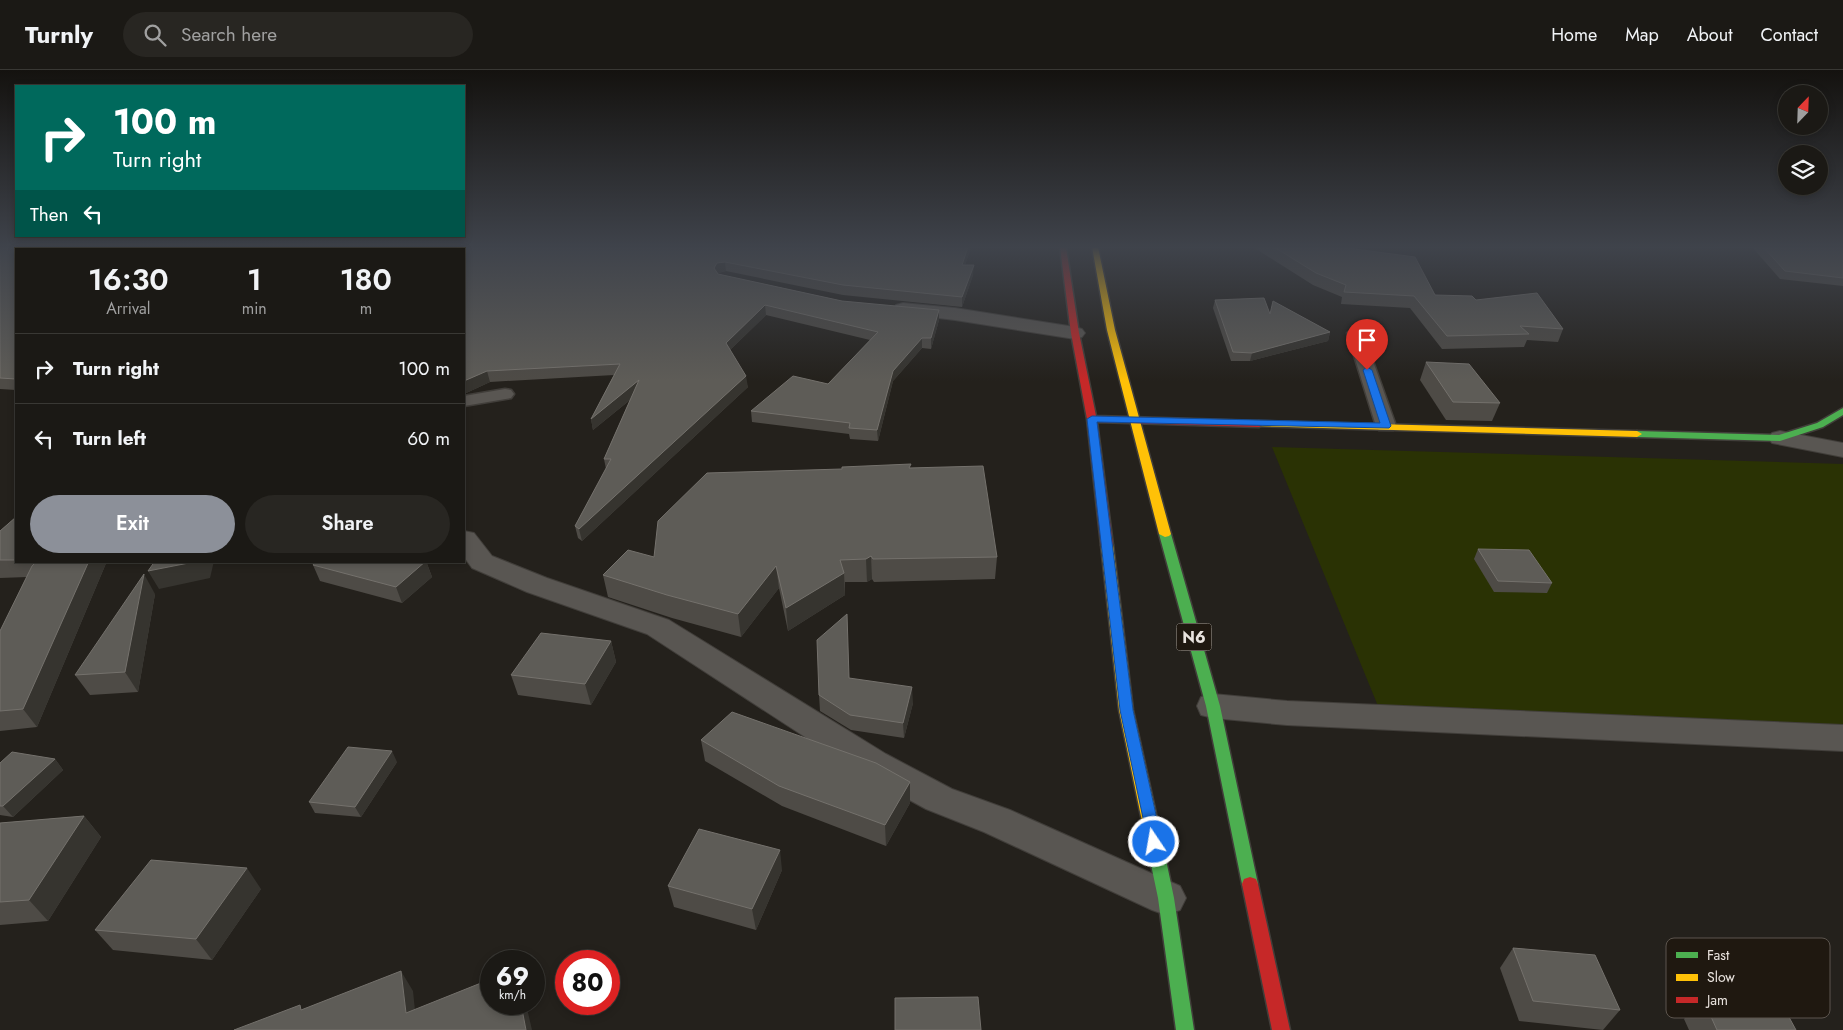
<!DOCTYPE html>
<style>
:root{--surface:#1b1915;--page:#282622;--text:#f1f3f6;--muted:#a0a0a0;--line:#393834;--accent:#8c9099}
body{margin:0;font-family:Jost,sans-serif;background:var(--page);color:var(--text);height:100vh;display:flex;flex-direction:column;font-size:19px;white-space:nowrap}
*{box-sizing:border-box;margin:0}
p{font-size:16px;color:var(--muted)}
.icon{flex:none;width:28px;height:28px;fill:none;stroke:currentColor;stroke-width:2;stroke-linecap:round;stroke-linejoin:round}
.map{position:relative;flex:1;overflow:hidden}
.drawer{position:absolute;left:15px;top:178px;width:450px;height:315px;display:flex;flex-direction:column;background:var(--surface);border-radius:0px;box-shadow:0 2px 8px #0003,0 0 0 1px var(--line)}
.drawer>*{flex:none}
.hud{position:absolute;left:15px;top:15px;width:450px;height:152px;border-radius:0px;box-shadow:0 2px 8px #0003,0 0 0 1px var(--line);background:#00695c;color:#fff;overflow:hidden}
.needle{width:32px;rotate:23deg}
.buttons{position:absolute;left:1778px;top:15px;display:grid;gap:10px}
.buttons a{display:grid;place-items:center;width:50px;height:50px;border-radius:50%;background:var(--surface);box-shadow:0 2px 8px #0003,0 0 0 1px var(--line);font-size:25px}
.speed{position:absolute;left:480px;top:880px;display:flex;gap:10px;font-size:25px;font-weight:700;text-align:center}
.speed>*{display:grid;place-content:center;width:65px;height:65px;border-radius:50%;background:var(--surface);box-shadow:0 2px 8px #0003,0 0 0 1px var(--line);line-height:1}
.speed small{font-size:12px;font-weight:400}
.speed .limit{border:8px solid #d22;background:#fff;color:#111}
.pin{position:absolute;display:grid;place-items:center;width:42px;height:42px;color:#fff;margin:-51px -21px;border-radius:50% 50% 50% 0;rotate:-45deg;box-shadow:0 0 5px #0007}
.pin .icon{rotate:45deg}
.me{position:absolute;width:55px;margin:-28px;rotate:348deg;stroke-linejoin:round;filter:drop-shadow(0 0 4px #0008)}
.turn{display:flex;align-items:center;gap:18px;height:105px;padding:0 15px;font-size:22px}
.turn .icon{width:65px;height:65px;stroke-width:2.5}
.turn b{display:block;font-size:35px;line-height:42px}
.then{display:flex;align-items:center;height:48px;padding:0 15px;background:#0003;gap:10px;font-size:19px}
.eta{display:flex;justify-content:space-evenly;align-items:center;height:85px;text-align:center}
.eta b{font-size:30px;font-weight:600;line-height:35px}
.cta{display:flex;gap:10px;margin-top:auto;padding:10px 15px}
.cta a{flex:1;height:58px;border-radius:30px;background:var(--accent);color:#fff;font-size:20px;font-weight:600;line-height:58px;text-align:center}
.cta a+a{background:var(--page);color:var(--text)}
ul{padding:0;list-style:none}
li{display:flex;align-items:center;gap:15px;height:70px;padding:0 15px;border-top:1px solid var(--line)}
li div{flex:1}
li b{display:block;font-size:19px}
li em{font-style:normal}
header{display:flex;align-items:center;gap:30px;box-sizing:border-box;height:70px;padding:0 25px;background:var(--surface);border-bottom:1px solid var(--line)}
header strong{font-size:24px}
nav{display:flex;gap:28px;margin-inline-start:auto;font-size:18px}
.search{width:350px;height:45px;background:var(--page);display:flex;align-items:center;gap:12px;box-sizing:border-box;padding:0 18px;border-radius:28px;color:var(--muted);font-size:19px}
.map>svg:first-child{display:block}
</style>
<header>
<strong>Turnly</strong>
<div class="search"><svg class="icon" aria-label="search" viewBox="0 0 24 24"><circle cx="10" cy="10" r="6"/><path d="M15 15l6 6"/></svg>Search here</div>
<nav><a>Home</a><a>Map</a><a>About</a><a>Contact</a></nav>
</header>
<div class="map">
<svg width="1843" height="960" viewBox="0 0 1843 960">
<rect width="100%" height="100%" fill="#24211c"/>
<path fill="#2a3204" d="M1272 377 1843 394V655L1378 636Z"/>
<g fill="none" stroke-linecap="round" stroke-linejoin="round">
<defs>
<g id="lane">
<path d="M1355 258 1363 263 1396 356 1393 360H1379L1376 356 1347 263Z"/>
<path d="M505 319 511 320 514 324 511 328 464 336V326Z"/>
</g>
<g id="street">
<path d="M113 177H129L130 179H112Z"/>
<path d="M903 233 955 238 1075 257 1082 259 1085 263 1082 267 1075 269 955 250 896 243 893 239 896 235Z"/>
<path d="M1780 361 1843 373V387L1772 373 1768 368 1772 363Z"/>
<path d="M464 461 474 463 492 486 547 508 669 550 886 684 952 719 1010 740 1180 816 1186 828 1180 840 1166 845 1152 840 984 762 926 739 862 704 647 564 527 522 472 498 464 487Z"/>
<path d="M1213 624 1287 631 1843 655V681L1287 655 1213 648 1201 645 1197 636 1201 627Z"/>
</g>
<g id="fast">
<path d="M1843 338V345L1823 357 1780 371 1637 367 1632 364 1637 361 1779 365 1817 353Z"/>
<path d="M1165 461 1171 464 1220 636 1258 814 1256 819 1250 821 1244 819 1242 814 1206 636 1159 464Z"/>
<path d="M1153 760 1158 761 1161 766 1174 828 1194 960H1176L1158 828 1145 766 1148 761Z"/>
</g>
<g id="slow">
<path d="M1092 177H1098L1115 260 1171 464 1169 466 1165 467 1159 464 1107 260Z"/>
<path d="M1259 351 1637 361 1642 364 1637 367 1256 356V352Z"/>
<path d="M1107 472 1113 475 1133 640 1161 766 1158 771 1153 772 1148 771 1145 766 1119 640 1101 475Z"/>
</g>
<g id="jam">
<path d="M1060 177H1066L1079 263 1096 346 1259 351 1264 354 1259 357 1097 352 1113 475 1107 478 1101 475 1087 349 1071 263Z"/>
<path d="M1250 807 1256 809 1258 814 1290 960H1272L1242 814 1244 809Z"/>
</g>
</defs>
<use href="#lane" stroke="#413e3a" stroke-width="3"/>
<use href="#street" stroke="#413e3a" stroke-width="2"/>
<use href="#fast" stroke="#413e3a" stroke-width="3"/>
<use href="#slow" stroke="#413e3a" stroke-width="3"/>
<use href="#jam" stroke="#413e3a" stroke-width="3"/>
<use href="#lane" fill="#595652" fill-rule="evenodd"/>
<use href="#street" fill="#595652" fill-rule="evenodd"/>
<use href="#fast" fill="#4caf50" fill-rule="evenodd"/>
<use href="#slow" fill="#ffc107" fill-rule="evenodd"/>
<use href="#jam" fill="#c62828" fill-rule="evenodd"/>
</g>
<g fill="#4e4b46">
<path d="M0 177H96L95 179H16V320L0 319Z"/>
<path d="M150 177H971L965 195 973 205 962 237 843 225 726 201 718 203V204L842 231 939 250 931 279 922 278 893 311 878 371 850 369 849 364 752 352 751 341 828 314 870 270 766 245 730 280 748 317 582 471 578 468 575 456 606 399 604 389 630 330 593 360 591 349 614 305 490 312 464 324V179Z"/>
<path d="M1253 177H1340L1435 225 1476 230 1563 259 1558 272 1527 270 1524 277 1442 279 1410 238 1341 234 1342 227 1313 215Z"/>
<path d="M1752 177H1843V216L1780 209Z"/>
<path d="M1215 230 1270 244 1330 262 1328 271 1250 291H1231L1213 238Z"/>
<path d="M1426 292 1500 333 1492 351 1446 350 1420 310Z"/>
<path d="M911 398 997 487 995 509 874 512 872 509 867 512H845V525L788 561 779 518 741 567 672 548 608 527 603 505 654 487Z"/>
<path d="M16 447V491H107L37 657 0 661V561L27 507 0 508V461Z"/>
<path d="M1478 479 1552 513 1547 523 1494 522 1474 489Z"/>
<path d="M426 491 432 507 402 533 320 511 313 495Z"/>
<path d="M155 524 138 622 90 625 75 605Z"/>
<path d="M611 571 616 592 591 635 518 625 511 605Z"/>
<path d="M850 608 913 633 904 668 851 660 820 641 819 625Z"/>
<path d="M701 670 910 733 886 776 782 736 705 691Z"/>
<path d="M55 689 63 700 13 747 0 745V693Z"/>
<path d="M397 692 361 747 315 743 309 732Z"/>
<path d="M84 746 101 767 48 851 0 855V753Z"/>
<path d="M782 800 756 860 674 837 668 816Z"/>
<path d="M261 819 212 890 113 880 95 860Z"/>
<path d="M1513 878 1620 940 1603 960 1519 951 1500 898Z"/>
<path d="M1703 929 1796 960H1689L1684 949Z"/>
</g>
<g fill="#36342f">
<path d="M86 177H96L95 179H85Z"/>
<path d="M968 177H971L962 204V195Z"/>
<path d="M725 192 726 201 718 203 715 208 714 198 717 193Z"/>
<path d="M974 195 973 205 962 237V227Z"/>
<path d="M765 235 766 245 727 283 726 273Z"/>
<path d="M939 240V250L931 279V268Z"/>
<path d="M1330 262 1328 271 1250 291 1252 283Z"/>
<path d="M922 268V278L893 311 878 371 877 360 893 301Z"/>
<path d="M487 301 490 312 464 324V311Z"/>
<path d="M746 306 748 317 582 471 579 459Z"/>
<path d="M639 310 641 321 593 360 591 349Z"/>
<path d="M871 486 872 509 867 512 866 489Z"/>
<path d="M89 491H107L37 657 23 639Z"/>
<path d="M199 491H214L210 508 159 519 148 501Z"/>
<path d="M426 491 432 507 402 533 396 517Z"/>
<path d="M776 496 779 518 741 567 738 544Z"/>
<path d="M844 503 845 525 788 561 786 538Z"/>
<path d="M144 504 155 524 138 622 125 602Z"/>
<path d="M611 571 616 592 591 635 585 614Z"/>
<path d="M912 617 913 633 904 668 903 653Z"/>
<path d="M392 681 397 692 361 747 355 737Z"/>
<path d="M55 689 63 700 13 747 3 736Z"/>
<path d="M910 712V733L886 776 885 755Z"/>
<path d="M84 746 101 767 48 851 29 830Z"/>
<path d="M780 780 782 800 756 860 752 839Z"/>
<path d="M247 798 261 819 212 890 196 869Z"/>
<path d="M401 901 413 921 417 960 406 943Z"/>
<path d="M521 934H526L532 960H526Z"/>
</g>
<g fill="#5e5c57" stroke="#74716c">
<path d="M0 177H86L85 179H16V309L0 308Z"/>
<path d="M150 177H968L962 195H974L962 227 843 215 725 192 717 193 714 198 718 204 842 231 939 240 931 268H922L893 301 877 360 849 358 850 353 751 341 793 306 828 314 878 262 765 235 726 273 746 306 579 459 575 456 611 389H604L639 310 591 349 620 294 487 301 464 311V179H151Z"/>
<path d="M1274 177H1340L1415 187 1435 225 1472 226 1476 230 1537 223 1563 259 1520 256 1529 264 1447 266 1414 226 1344 222 1346 215 1316 203Z"/>
<path d="M1763 177H1843V208L1785 201Z"/>
<path d="M1264 228 1270 244 1273 231 1330 262 1252 283 1233 282 1215 230Z"/>
<path d="M1426 292 1469 294 1500 333 1453 332Z"/>
<path d="M911 394 909 398 983 396 997 487 873 489 871 486 866 489 840 490 844 503 786 538 776 496 738 544 667 525 603 505 628 480 654 487 658 451 707 403 842 399V397Z"/>
<path d="M16 447V490H0V461Z"/>
<path d="M1478 479 1529 480 1552 513 1498 511Z"/>
<path d="M37 491H89L23 639 0 641V561L32 496Z"/>
<path d="M155 491H199L148 501Z"/>
<path d="M316 491H426L396 517 313 495Z"/>
<path d="M144 504 125 602 75 605Z"/>
<path d="M847 544 849 608 912 617 903 653 850 645 819 625 817 570Z"/>
<path d="M541 563 611 571 585 614 511 605Z"/>
<path d="M732 642 876 693 910 712 885 755 779 716 701 670Z"/>
<path d="M348 677 392 681 355 737 309 732Z"/>
<path d="M12 682 55 689 3 736H0V693Z"/>
<path d="M84 746 29 830 0 832V753Z"/>
<path d="M699 759 780 780 752 839 668 816Z"/>
<path d="M151 790 247 798 196 869 95 860Z"/>
<path d="M1513 878 1595 885 1620 940 1533 931Z"/>
<path d="M401 901 406 943 491 909V934H521L526 960H234L300 935 301 940Z"/>
<path d="M978 927 981 960H895V928Z"/>
<path d="M1703 929 1784 938 1796 960H1717Z"/>
</g>
<linearGradient id="sky" x2="0" y2="1"><stop stop-color="#14120f"/><stop offset="0.57" stop-color="#3f434b"/><stop offset="1" stop-color="#3f434b" stop-opacity="0"/></linearGradient>
<rect width="1843" height="311" fill="url(#sky)"/>
<path fill="#1a73e8" stroke="#114b97" d="M1367 297 1372 300 1391 356 1389 358 1097 352 1133 640 1162 772 1159 776 1154 778 1149 776 1120 640 1087 349 1092 346 1380 353 1363 300Z"/>
<g text-anchor="middle" stroke-width="5" stroke-linejoin="round" paint-order="stroke">
<rect fill="#1f1810" stroke="#aca6a0" stroke-width="1" x="1176.5" y="553.5" width="35" height="27" rx="4"/>
<g font-size="16" font-weight="bold" fill="#e9e3de">
<text x="1194" y="573">N6</text>
</g>
</g>
<rect x="1666" y="868" width="164" height="80" rx="8" fill="#1f1810" stroke="#5c554e" stroke-width="1"/>
<rect x="1676" y="882" width="22" height="6" fill="#4caf50"/>
<rect x="1676" y="904" width="22" height="7" fill="#ffc107"/>
<rect x="1676" y="927" width="22" height="6" fill="#c62828"/>
<g font-size="14" fill="#e9e3de">
<text x="1707" y="890">Fast</text>
<text x="1707" y="912">Slow</text>
<text x="1707" y="935">Jam</text>
</g>
</svg>
<div class="buttons">
<a><svg class="needle" viewBox="-14 -14 28 28"><path d="M0-13l5 13h-10z" fill="#e53935"/><path d="M0 13l5-13h-10z" fill="#a0a0a0"/></svg></a>
<a><svg class="icon" aria-label="layers" viewBox="0 0 24 24"><path d="M12 4l9 5-9 5-9-5zM3 14l9 5 9-5"/></svg></a>
</div>
<div class="speed"><div>69<small>km/h</small></div><div class="limit">80</div></div>
<div class="pin" style="left:1367px;top:300px;background:#d93025"><svg class="icon" aria-label="arrive" viewBox="0 0 24 24"><path d="M6 21V4h12l-3 4 3 4H6"/></svg></div>
<svg class="me" style="left:1154px;top:772px" viewBox="-20 -20 40 40"><circle r="17" fill="#1a73e8" stroke="#fff" stroke-width="3"/><path d="M0-11L8 9 0 5-8 9z" fill="#fff"/></svg>
<div class="hud">
<div class="turn"><svg class="icon" aria-label="right" viewBox="0 0 24 24"><path d="M7 20v-9h11M14 6l5 5-5 5"/></svg><div><b>100 m</b>Turn right</div></div>
<div class="then">Then<svg class="icon" aria-label="left" viewBox="0 0 24 24"><path d="M17 20v-9H6M10 6l-5 5 5 5"/></svg></div>
</div>
<section class="drawer">
<div class="eta">
<div><b>16:30</b><p>Arrival</p></div>
<div><b>1</b><p>min</p></div>
<div><b>180</b><p>m</p></div>
</div>
<ul>
<li><svg class="icon" aria-label="right" viewBox="0 0 24 24"><path d="M7 20v-9h11M14 6l5 5-5 5"/></svg><div><b>Turn right</b></div><em>100 m</em></li>
<li><svg class="icon" aria-label="left" viewBox="0 0 24 24"><path d="M17 20v-9H6M10 6l-5 5 5 5"/></svg><div><b>Turn left</b></div><em>60 m</em></li>
</ul>
<div class="cta"><a>Exit</a><a>Share</a></div>
</section>
</div>
